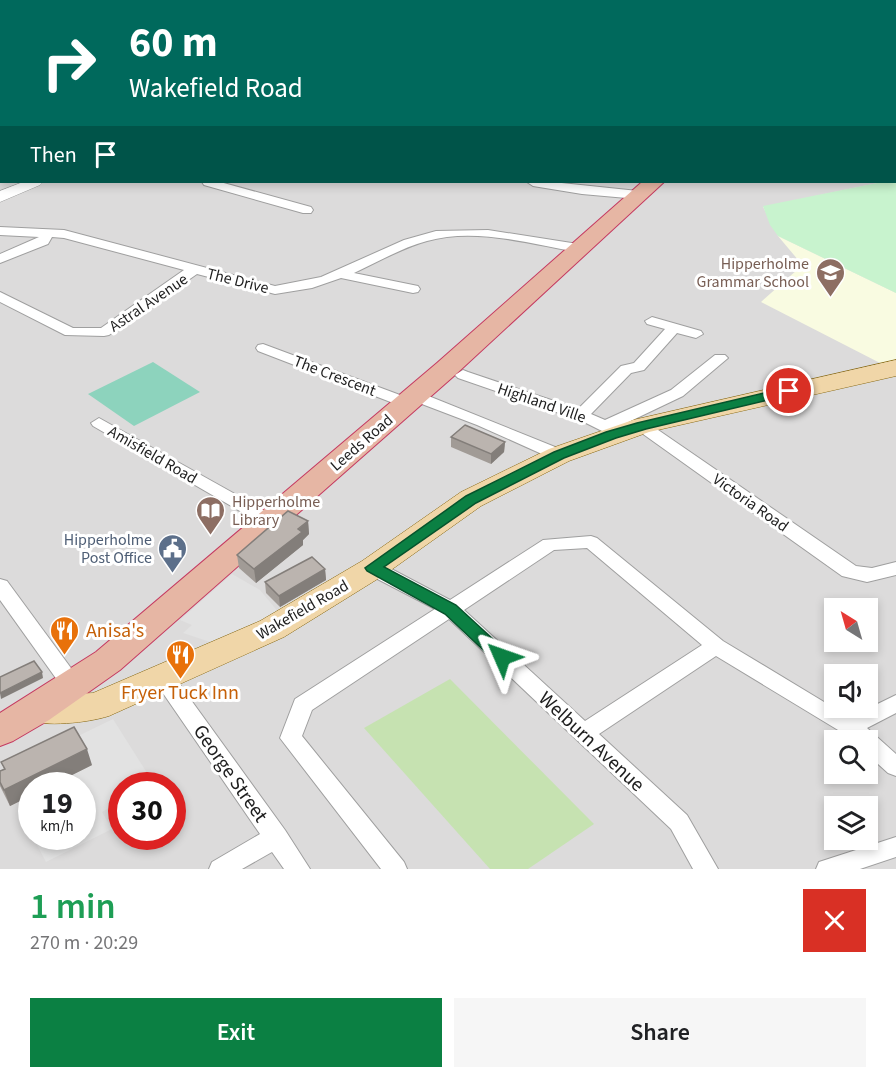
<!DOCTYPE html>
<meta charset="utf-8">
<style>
:root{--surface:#fff;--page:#f6f6f6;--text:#202124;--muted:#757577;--accent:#0b8043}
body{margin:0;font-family:"Source Sans 3",sans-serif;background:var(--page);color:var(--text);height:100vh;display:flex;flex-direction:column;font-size:22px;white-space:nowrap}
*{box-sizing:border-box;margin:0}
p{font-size:20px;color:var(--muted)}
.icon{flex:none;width:33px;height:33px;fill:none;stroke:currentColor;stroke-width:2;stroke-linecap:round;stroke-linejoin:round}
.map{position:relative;height:869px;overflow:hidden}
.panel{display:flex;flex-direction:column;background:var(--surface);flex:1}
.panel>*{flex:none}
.top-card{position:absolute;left:0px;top:0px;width:897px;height:183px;box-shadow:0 3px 9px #0003;background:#00695c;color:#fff;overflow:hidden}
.needle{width:39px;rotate:323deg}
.buttons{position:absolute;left:824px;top:598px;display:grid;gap:12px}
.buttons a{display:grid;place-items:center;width:54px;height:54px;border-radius:0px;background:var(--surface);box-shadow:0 3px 9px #0003;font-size:30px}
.speed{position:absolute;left:18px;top:772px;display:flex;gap:12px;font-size:30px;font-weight:700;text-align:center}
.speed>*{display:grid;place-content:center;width:78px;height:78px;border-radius:50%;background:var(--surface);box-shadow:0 3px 9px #0003;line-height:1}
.speed small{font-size:15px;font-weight:400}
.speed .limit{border:9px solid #d22;background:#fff;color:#111}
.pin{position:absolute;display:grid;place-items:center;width:51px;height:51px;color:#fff;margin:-26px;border:3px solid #fff;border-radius:50%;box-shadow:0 2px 6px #0007}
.me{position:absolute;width:66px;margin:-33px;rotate:313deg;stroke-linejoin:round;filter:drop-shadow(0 0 4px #0008)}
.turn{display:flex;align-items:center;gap:21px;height:126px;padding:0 30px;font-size:27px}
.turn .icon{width:78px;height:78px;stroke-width:2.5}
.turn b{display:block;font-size:42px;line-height:51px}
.then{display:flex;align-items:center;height:57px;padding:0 30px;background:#0003;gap:12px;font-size:22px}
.round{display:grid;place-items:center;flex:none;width:63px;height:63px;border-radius:0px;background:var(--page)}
.head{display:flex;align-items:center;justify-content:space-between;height:102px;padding:0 30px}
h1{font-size:36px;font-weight:600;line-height:45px;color:#1e9e55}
.action{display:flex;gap:12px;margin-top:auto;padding:12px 30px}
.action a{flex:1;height:69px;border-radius:0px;background:var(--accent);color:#fff;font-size:24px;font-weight:600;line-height:69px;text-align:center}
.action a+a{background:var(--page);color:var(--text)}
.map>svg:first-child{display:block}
</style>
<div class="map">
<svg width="896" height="869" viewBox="0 0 896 869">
<rect width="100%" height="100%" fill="#eeece5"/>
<g fill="#dcdbdb" fill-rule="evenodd">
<path d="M533 0H896V93V2H528Z"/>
<path d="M0 103 2 182H882L763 207 778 236 896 293V869H0ZM834 609H867V642H834ZM834 675H867V708H834ZM834 741H867V774H834ZM32 786H82V837H32ZM122 786H172V837H122ZM834 807H867V840H834Z"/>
</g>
<path fill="#f9fbe1" d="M778 236 896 293V360L882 364 761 302 797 270 799 261Z"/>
<path fill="#e7ead3" d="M11 0H533L9 1Z"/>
<path fill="#c6e2b1" d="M450 679 594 824 528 869H490L364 728Z"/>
<path fill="#c8f3ce" d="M896 93V293L778 236 770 225 763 206 882 182H896Z"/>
<path fill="#8dd3bd" d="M153 362 200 392 134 426 88 394Z"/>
<g fill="#e2e2e2">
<path d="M232 574 260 590 279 613 213 643 183 633 192 625 180 620Z"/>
<path d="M113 719 154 784 122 786 121 801 102 812 112 829 46 862 33 837H82V786H50L76 737Z"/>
</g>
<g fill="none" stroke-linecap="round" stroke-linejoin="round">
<defs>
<g id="minor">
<path d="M669 0H681L682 2H670Z"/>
<path d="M202 182H220L311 207 313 210 311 213H303L204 185Z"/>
<path d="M527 182H552L638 191 644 195 638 199 582 194 533 186Z"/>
<path d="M0 227 64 230 275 286 321 277 404 240 436 231 488 230 578 244 585 248 578 252C530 244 475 227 427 241 401 248 378 262 354 273L418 286 420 289 418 292 413 293 341 278 312 288 275 294 197 274 109 335 104 336 65 335 0 302V292L73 328H101L184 270 64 238 52 237 48 244 0 263V254L39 237 0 235Z"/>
<path d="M652 317 701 331 703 334 696 338 677 333 644 370 631 373 591 414 605 420 671 390 715 355H725L728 358 683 396 618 427 626 433 624 436H612L582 421 458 378 455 375 463 370 468 372 578 409 621 366 634 363 665 329 647 324 645 321Z"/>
<path d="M263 344 408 398 409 393H421L565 451 567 455 565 459H553L477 425 414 401 413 406H401L258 351 256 348 258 345Z"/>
<path d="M99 418 276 517 279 521 276 525H264L93 426 91 423Z"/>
<path d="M642 421 648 423 856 566 872 568 896 562V575L867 582 842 576 636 429 634 426Z"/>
<path d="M591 536 597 538 723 641 834 708 851 717 896 695V713L867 728 896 754V776L888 773 867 754V741H852L843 733 716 656 599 734 687 815 718 869H693L671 829 449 619 312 710 302 736 404 862 407 869H381L280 738 295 699 435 609 366 573 364 568 366 563 373 562 380 563 450 600 543 540ZM587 548 702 645 585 721 464 610 554 550Z"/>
<path d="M0 579 7 581 79 679 82 685 79 691 72 693 65 691 0 600Z"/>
<path d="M163 669 170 671 285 830 310 869H284L272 852 242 869H209L212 862 260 834 156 683 153 677 156 671Z"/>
<path d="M896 837V857L860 869H816L819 862Z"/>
</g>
<g id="tertiary">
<path d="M704 0H718L703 2Z"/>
<path d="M23 182H43L40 185 0 202V191Z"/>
</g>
<path id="primary" d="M896 360V376L649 432 569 461 481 506 384 575 284 637 109 716C87 723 46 727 24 720L19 710 24 700 36 696 93 693 260 621 362 561 461 492 549 449 633 420Z"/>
<g id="trunk">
<rect x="822" y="0" width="16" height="2"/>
<path d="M642 182H664L455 375 120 670 49 720 13 741 0 746V713L96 652 437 363Z"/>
</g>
</defs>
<use href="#minor" stroke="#9f9f9f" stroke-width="2"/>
<use href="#tertiary" stroke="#9f9f9f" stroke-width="1"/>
<use href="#primary" stroke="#866712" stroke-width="1"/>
<use href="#trunk" stroke="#c53a61" stroke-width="2"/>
<use href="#minor" fill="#fff" fill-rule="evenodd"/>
<use href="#tertiary" fill="#fff" fill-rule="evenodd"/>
<use href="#primary" fill="#f0d6a8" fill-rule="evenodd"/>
<use href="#trunk" fill="#e6b6a4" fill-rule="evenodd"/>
</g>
<g fill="#a19b96">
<path d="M451 437 505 442 504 452 491 464 451 447Z"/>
<path d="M308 521 309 534 303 540V545L256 583 239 568 237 555Z"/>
<path d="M325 569 326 580 280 607 266 593 265 582Z"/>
<path d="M1 762 92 765 50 786H32V795L10 806 0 786V771L4 769Z"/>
</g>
<g fill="#837e7a">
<path d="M505 442 504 452 491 464V454Z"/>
<path d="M308 521 309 534 303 540V545L256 583 254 569Z"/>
<path d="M325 569 326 580 280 607 279 596Z"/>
<path d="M42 672 43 678 1 699 0 693Z"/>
<path d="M87 749 92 765 50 786H32V795L10 806 4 790Z"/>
</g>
<g fill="#bbb4af" stroke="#837e7a" stroke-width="1.5">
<path d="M465 425 505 442 491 454 451 437Z"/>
<path d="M288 511 308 521 298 529 302 532 254 569 237 555Z"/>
<path d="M312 557 325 569 279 596 265 582Z"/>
<path d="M34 661 42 672 0 693V677Z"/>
<path d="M74 727 87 749 4 790 0 782V771L5 769 1 762Z"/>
</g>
<path fill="#0b8043" stroke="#07532c" stroke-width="1.5" d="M789 387 793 388 795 391 793 394 646 429 616 438 564 458 476 503 384 567 456 605 508 653 511 657 508 662 502 663 496 662 445 614 367 571 365 568 466 496 554 452 606 432 637 423Z"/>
<defs>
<symbol id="school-pin" viewBox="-11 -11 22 30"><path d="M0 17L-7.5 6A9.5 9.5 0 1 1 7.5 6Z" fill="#8d6e63" stroke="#fff"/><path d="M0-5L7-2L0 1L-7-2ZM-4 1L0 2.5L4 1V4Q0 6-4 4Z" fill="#fff"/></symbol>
<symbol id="library-pin" viewBox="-11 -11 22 30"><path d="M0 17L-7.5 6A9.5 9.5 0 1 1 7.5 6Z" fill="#8d6e63" stroke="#fff"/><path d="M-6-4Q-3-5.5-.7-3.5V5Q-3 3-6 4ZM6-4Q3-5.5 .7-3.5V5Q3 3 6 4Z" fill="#fff"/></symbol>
<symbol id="civic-pin" viewBox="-11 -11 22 30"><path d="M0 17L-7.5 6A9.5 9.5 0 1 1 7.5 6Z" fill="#5c6f8a" stroke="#fff"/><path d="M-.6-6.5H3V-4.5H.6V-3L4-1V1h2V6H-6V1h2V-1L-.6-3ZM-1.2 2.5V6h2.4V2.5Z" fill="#fff"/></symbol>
<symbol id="restaurant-pin" viewBox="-11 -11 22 30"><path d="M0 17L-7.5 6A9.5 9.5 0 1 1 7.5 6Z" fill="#e8710a" stroke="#fff"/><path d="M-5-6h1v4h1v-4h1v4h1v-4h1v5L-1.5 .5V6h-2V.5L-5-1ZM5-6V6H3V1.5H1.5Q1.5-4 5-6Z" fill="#fff"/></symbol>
</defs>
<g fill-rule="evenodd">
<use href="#school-pin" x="814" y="256" width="33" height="45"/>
<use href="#library-pin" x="194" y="494" width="33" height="45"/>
<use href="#civic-pin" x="156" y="532" width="33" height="45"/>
<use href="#restaurant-pin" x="48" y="614" width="33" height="45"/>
<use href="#restaurant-pin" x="164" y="638" width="33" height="45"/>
</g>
<g text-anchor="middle" stroke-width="6" stroke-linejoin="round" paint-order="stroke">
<g font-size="16" fill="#785e54" stroke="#fff" text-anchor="end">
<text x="809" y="269">Hipperholme<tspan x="809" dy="18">Grammar School</tspan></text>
<text x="232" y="507" text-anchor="start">Hipperholme<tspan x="232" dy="18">Library</tspan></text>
</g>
<g font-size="16" fill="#1e1e1e" stroke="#fff">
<text transform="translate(238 280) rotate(14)" y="6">The Drive</text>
<text transform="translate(148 302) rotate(-34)" y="6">Astral Avenue</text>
<text transform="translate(335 375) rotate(21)" y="6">The Crescent</text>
<text transform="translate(542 402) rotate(19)" y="6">Highland Ville</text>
<text transform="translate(361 442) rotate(-41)" y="6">Leeds Road</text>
<text transform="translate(153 454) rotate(30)" y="6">Amisfield Road</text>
<text transform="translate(751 502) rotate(35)" y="6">Victoria Road</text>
<text transform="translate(302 609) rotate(-30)" y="6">Wakefield Road</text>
</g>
<g font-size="16" fill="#4e5e75" stroke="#fff" text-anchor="end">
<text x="152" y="545">Hipperholme<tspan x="152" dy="18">Post Office</tspan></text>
</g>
<g font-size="20" fill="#c56008" stroke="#fff" text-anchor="start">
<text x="86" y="637">Anisa's</text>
<text x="180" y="699" text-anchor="middle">Fryer Tuck Inn</text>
</g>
<g font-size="20" fill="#1e1e1e" stroke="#fff">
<text transform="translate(592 741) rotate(43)" y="7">Welburn Avenue</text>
<text transform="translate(231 773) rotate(55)" y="7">George Street</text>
</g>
</g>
</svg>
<div class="buttons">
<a><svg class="needle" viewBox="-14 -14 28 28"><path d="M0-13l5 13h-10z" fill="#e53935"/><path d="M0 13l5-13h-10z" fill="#757577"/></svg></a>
<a><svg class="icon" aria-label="sound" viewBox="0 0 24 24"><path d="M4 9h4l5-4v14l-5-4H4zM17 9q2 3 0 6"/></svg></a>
<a><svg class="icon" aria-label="search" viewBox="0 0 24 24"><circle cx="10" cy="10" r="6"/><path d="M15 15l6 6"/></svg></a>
<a><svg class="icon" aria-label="layers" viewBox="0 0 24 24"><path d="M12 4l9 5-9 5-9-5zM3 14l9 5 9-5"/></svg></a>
</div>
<div class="speed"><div>19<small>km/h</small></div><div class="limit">30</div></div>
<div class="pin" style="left:789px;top:391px;background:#d93025"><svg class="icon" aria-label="arrive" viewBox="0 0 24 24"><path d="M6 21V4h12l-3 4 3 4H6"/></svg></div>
<svg class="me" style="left:502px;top:657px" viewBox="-20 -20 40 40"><path d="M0-17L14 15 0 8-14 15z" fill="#0b8043" stroke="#fff" stroke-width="4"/></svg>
<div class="top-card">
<div class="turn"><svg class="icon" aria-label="right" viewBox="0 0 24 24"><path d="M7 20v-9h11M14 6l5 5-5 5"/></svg><div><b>60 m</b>Wakefield Road</div></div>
<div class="then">Then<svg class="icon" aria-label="arrive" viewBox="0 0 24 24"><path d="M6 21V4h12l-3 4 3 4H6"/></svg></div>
</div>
</div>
<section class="panel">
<div class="head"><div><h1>1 min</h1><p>270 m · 20:29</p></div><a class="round" style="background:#d93025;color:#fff"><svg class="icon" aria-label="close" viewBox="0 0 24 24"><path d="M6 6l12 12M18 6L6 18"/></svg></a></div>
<div class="action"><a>Exit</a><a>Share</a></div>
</section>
